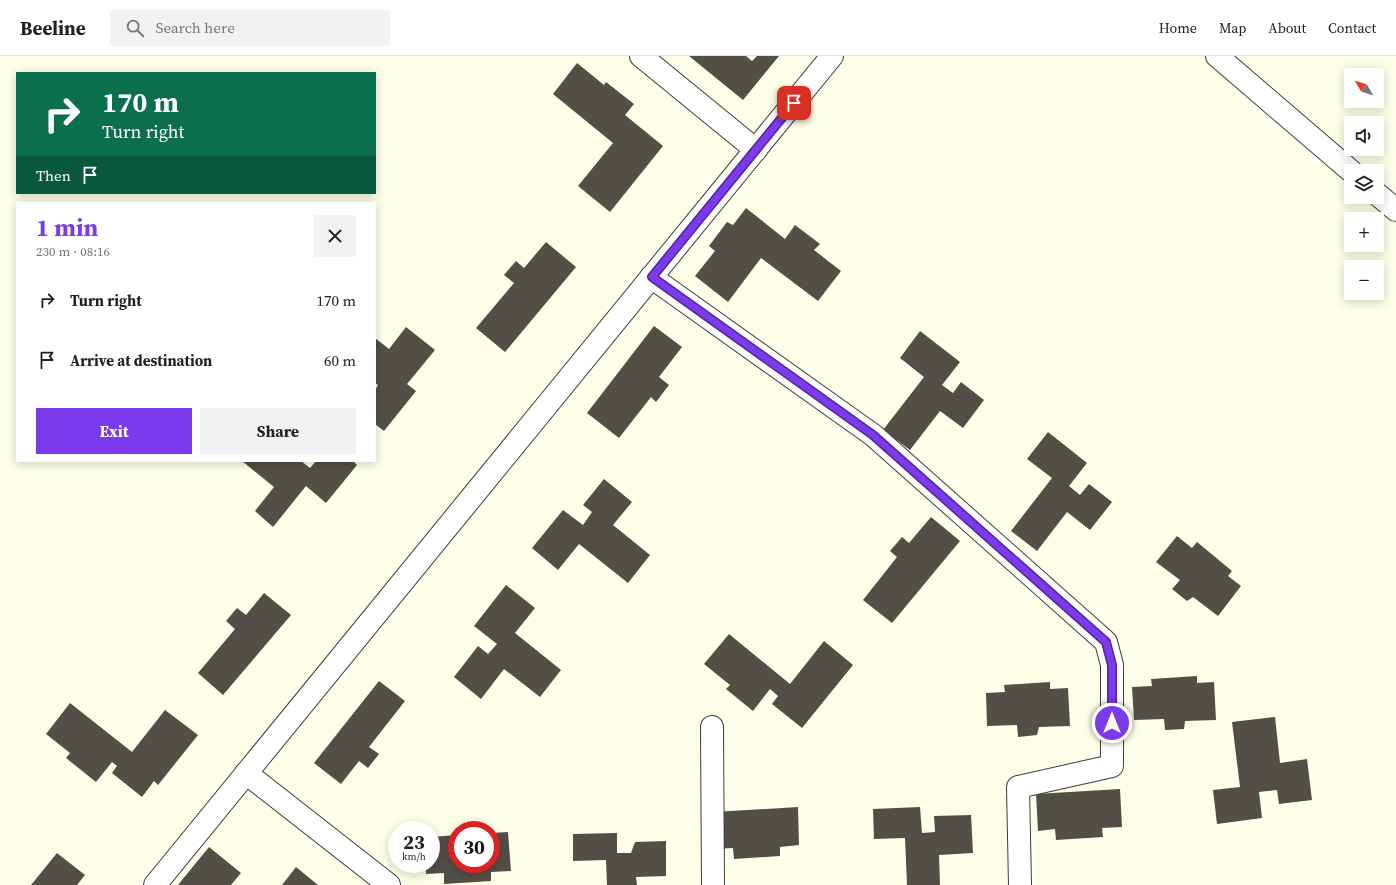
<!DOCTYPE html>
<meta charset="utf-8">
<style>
:root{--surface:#fff;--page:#f2f2f2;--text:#202124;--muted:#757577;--line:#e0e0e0;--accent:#7c3aed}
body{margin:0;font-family:"Source Serif 4",serif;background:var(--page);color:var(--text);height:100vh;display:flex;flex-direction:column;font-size:15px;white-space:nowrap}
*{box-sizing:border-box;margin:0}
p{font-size:13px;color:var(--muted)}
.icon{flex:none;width:22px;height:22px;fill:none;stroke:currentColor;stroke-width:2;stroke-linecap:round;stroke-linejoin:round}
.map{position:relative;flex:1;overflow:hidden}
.side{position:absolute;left:16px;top:146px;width:360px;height:260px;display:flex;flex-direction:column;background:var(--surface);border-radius:0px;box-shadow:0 2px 10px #0003}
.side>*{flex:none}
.hud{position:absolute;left:16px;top:16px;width:360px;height:122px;border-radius:0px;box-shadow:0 2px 10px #0003;background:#0b6e4f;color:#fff;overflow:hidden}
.needle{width:26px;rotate:309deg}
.tools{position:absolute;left:1344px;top:12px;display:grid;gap:8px}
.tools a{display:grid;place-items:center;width:40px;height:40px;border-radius:0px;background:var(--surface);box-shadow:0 2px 10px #0003;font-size:20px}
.speed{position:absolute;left:388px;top:765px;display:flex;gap:8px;font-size:20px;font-weight:700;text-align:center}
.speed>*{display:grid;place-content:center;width:52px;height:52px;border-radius:50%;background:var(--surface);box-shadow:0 2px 10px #0003;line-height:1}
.speed small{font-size:10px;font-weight:400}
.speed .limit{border:6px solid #d22;background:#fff;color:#111}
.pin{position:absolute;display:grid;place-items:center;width:34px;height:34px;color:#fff;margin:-17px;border-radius:8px;box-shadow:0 2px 6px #0006}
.me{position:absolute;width:44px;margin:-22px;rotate:0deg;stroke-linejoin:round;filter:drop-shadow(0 0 3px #0008)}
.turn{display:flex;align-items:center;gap:14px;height:84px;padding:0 20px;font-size:18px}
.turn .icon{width:52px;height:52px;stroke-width:2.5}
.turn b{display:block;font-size:28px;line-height:34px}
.then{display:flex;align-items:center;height:38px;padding:0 20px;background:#0003;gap:8px;font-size:15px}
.round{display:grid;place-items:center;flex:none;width:42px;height:42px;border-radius:0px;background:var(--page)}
.summary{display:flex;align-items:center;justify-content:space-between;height:68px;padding:0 20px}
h1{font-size:24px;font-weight:700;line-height:30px;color:var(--accent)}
.button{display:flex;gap:8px;margin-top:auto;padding:8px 20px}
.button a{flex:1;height:46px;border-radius:0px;background:var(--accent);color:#fff;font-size:16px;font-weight:700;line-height:46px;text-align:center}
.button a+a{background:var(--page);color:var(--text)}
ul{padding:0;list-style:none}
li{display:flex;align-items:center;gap:12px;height:60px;padding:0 20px}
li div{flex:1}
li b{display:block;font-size:15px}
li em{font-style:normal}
header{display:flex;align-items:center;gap:24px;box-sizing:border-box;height:56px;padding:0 20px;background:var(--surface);border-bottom:1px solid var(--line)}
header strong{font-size:19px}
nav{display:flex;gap:22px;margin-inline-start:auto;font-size:14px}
.search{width:280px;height:36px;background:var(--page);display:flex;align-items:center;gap:10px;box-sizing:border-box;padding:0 14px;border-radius:0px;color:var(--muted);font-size:15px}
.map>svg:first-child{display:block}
</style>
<header>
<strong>Beeline</strong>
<div class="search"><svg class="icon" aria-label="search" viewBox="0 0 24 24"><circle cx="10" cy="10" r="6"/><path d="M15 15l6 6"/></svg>Search here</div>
<nav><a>Home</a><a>Map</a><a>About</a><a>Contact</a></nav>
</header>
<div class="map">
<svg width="1396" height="829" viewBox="0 0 1396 829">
<rect width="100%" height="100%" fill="#feffe8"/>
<g fill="#534e46">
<path d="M689 0H746L752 5 757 0H779L743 44Z"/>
<path d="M577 7 604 29 606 26 634 48 625 59 663 90 610 156 578 130 613 87 553 38Z"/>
<path d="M746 152 785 183 795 169 820 188 814 194 841 215 818 245 761 202 728 246 695 220 715 195 709 190 727 166 733 169Z"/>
<path d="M546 186 576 211 505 296 476 272 514 227 504 219 516 205 524 212Z"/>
<path d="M654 270 682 291 659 321 669 329 656 346 651 341 619 382 587 357Z"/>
<path d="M406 271 435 294 407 328 416 335 384 375 375 368V334L378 329 375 327V282L389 293Z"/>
<path d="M920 275 960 306 942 329 953 337 961 326 984 344 963 372 940 355 910 394 883 374 924 321 900 302Z"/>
<path d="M1048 376 1087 407 1069 430 1080 439 1089 428 1112 446 1090 474 1067 456 1037 495 1011 475 1052 422 1027 403Z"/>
<path d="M242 405H301L310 412 316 405H353L357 409 326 447 306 430 273 471 255 455 274 431Z"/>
<path d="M604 423 632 446 613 469 650 499 628 527 579 488 558 514 532 492 563 454 583 469 592 456 583 449Z"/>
<path d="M931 461 960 485 892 567 863 544 897 501 890 495 902 481 909 487Z"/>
<path d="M1177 480 1192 492 1197 486 1232 515 1228 520 1241 530 1218 560 1193 541 1187 545 1172 533 1180 524 1156 506Z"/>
<path d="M506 529 535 552 515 577 561 614 540 641 504 613 481 643 454 621 478 590 488 598 497 588 474 570Z"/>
<path d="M264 537 291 559 223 639 198 617 235 573 226 565 237 552 246 559Z"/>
<path d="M729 578 790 628 824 585 853 609 802 672 772 648 778 640 770 633 753 655 726 633 730 629 704 608Z"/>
<path d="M1197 620V627L1214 626 1216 664 1185 665 1184 673 1165 674 1164 663 1134 664 1132 631 1152 630 1151 623Z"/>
<path d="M379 625 405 645 369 691 379 698 368 712 359 705 341 728 314 707Z"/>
<path d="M1050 626V633L1068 632 1070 670 1039 671 1037 679 1018 681 1017 669 987 670 986 637 1005 636 1004 629Z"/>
<path d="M70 647 132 696 165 654 198 679 158 729 154 725 142 741 112 717 117 710 112 706 96 726 66 702 70 697 46 678Z"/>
<path d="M1275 661 1280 707 1307 703 1312 744 1279 748 1277 734 1259 736 1262 762 1217 768 1213 734 1240 731 1232 666Z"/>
<path d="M1120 733 1122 771 1102 772 1103 781 1056 784 1055 773 1038 775 1036 738Z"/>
<path d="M798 751 799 789 780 791V800L734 803 733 792 715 793 714 756Z"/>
<path d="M920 751 922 777 935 776 934 760 971 759 973 797 939 799 940 829H907L905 782 874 783 873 753Z"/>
<path d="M508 776 511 815 491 816V825L444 828V817L426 818V808H431V781L457 779V808H491V777Z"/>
<path d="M617 777V797H631L635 786 666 785V820L636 821 637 829H607L606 804 573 805V778Z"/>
<path d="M209 791 241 817 231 829H178Z"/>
<path d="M57 797 85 819 77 829H31Z"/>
<path d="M296 811 318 829H282Z"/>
</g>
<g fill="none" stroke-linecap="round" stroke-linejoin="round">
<defs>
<g id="minor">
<path d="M641 0 756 94"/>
<path d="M1217 0 1351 115"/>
<path d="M1377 138 1396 154"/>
<path d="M651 221 873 379 1106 586 1112 609V710L1018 731 1020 829"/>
<path d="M712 671 713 829"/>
<path d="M246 717 389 829"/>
<path d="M155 829 832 0"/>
</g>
</defs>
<use href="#minor" stroke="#3d3d3d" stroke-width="24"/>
<use href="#minor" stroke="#fff" stroke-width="22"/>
</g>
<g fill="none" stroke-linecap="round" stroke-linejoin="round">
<defs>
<path id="route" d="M794 47 652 221 873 379 1106 586 1112 609V667"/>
</defs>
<use href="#route" stroke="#51269a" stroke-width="10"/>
<use href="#route" stroke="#7c3aed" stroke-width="7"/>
</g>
</svg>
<div class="tools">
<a><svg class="needle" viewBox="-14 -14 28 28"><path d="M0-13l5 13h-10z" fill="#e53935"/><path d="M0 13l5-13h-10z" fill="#757577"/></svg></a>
<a><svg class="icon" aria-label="sound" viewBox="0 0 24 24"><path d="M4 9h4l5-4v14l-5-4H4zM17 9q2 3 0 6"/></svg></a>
<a><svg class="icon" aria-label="layers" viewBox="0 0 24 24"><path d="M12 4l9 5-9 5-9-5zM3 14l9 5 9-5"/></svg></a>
<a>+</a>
<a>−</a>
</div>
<div class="speed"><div>23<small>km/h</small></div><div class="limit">30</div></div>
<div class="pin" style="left:794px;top:47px;background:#d93025"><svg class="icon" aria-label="arrive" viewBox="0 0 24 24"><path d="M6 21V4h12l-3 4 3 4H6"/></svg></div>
<svg class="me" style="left:1112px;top:667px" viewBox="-20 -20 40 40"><circle r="17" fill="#7c3aed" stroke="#fff" stroke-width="3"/><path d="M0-11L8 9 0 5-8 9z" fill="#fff"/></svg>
<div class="hud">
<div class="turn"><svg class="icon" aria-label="right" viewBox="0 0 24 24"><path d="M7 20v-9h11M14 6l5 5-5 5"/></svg><div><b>170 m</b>Turn right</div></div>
<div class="then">Then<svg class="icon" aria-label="arrive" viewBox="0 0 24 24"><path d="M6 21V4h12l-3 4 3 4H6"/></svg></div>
</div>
<section class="side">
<div class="summary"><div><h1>1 min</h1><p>230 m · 08:16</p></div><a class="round"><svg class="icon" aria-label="close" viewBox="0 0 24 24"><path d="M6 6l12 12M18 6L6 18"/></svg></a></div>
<ul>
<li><svg class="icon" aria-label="right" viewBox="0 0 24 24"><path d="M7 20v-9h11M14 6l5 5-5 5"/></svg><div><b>Turn right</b></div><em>170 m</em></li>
<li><svg class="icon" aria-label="arrive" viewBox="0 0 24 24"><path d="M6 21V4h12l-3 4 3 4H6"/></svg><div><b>Arrive at destination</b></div><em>60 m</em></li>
</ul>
<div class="button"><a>Exit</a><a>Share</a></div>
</section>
</div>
